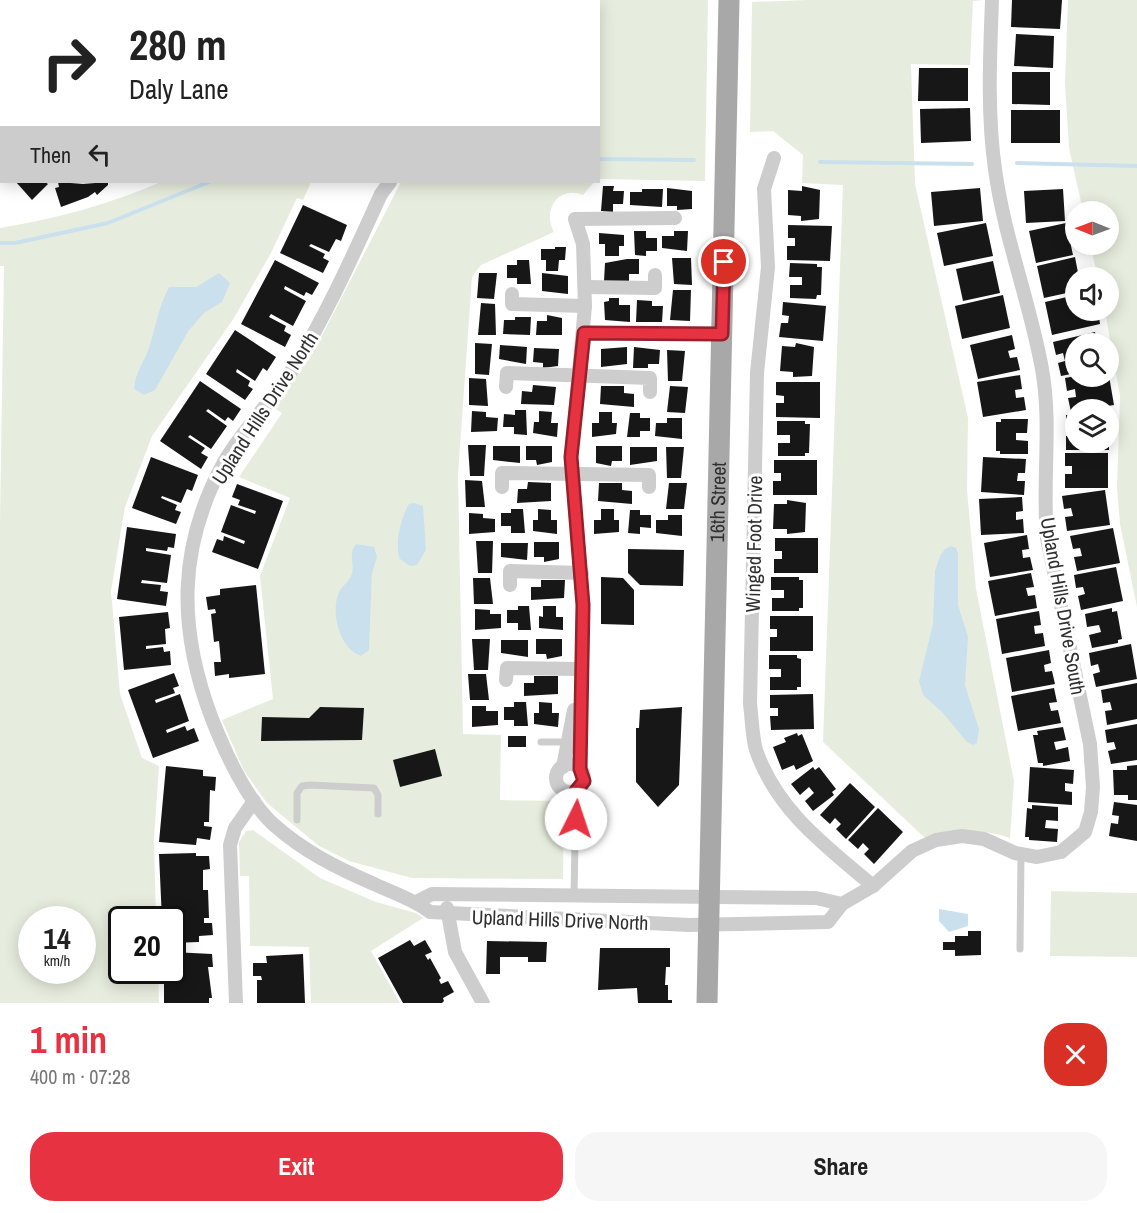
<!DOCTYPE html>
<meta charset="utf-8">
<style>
:root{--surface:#fff;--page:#f6f6f6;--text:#222;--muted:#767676;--accent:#e73242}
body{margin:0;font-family:"Archivo Narrow",sans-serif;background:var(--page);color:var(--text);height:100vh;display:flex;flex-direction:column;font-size:22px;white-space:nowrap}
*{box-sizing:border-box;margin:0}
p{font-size:20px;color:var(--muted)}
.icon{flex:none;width:33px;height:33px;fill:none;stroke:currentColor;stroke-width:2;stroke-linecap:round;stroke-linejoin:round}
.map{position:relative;height:1003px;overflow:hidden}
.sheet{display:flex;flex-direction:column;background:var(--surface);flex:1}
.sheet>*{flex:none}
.guide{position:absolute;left:0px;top:0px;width:600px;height:183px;box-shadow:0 3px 15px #0003;background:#fff;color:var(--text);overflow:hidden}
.needle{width:39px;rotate:271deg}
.fabs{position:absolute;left:1065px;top:201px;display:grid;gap:12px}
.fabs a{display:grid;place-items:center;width:54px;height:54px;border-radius:50%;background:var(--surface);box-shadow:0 3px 15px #0003;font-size:30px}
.speed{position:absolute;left:18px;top:906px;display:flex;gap:12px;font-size:30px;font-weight:700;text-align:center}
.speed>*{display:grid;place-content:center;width:78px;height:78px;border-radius:50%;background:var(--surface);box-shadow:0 3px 15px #0003;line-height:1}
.speed small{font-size:15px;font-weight:400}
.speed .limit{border:3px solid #111;border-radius:9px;background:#fff;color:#111}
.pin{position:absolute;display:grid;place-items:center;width:51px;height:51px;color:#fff;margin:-26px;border:3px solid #fff;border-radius:50%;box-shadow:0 2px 6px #0007}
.me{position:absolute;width:66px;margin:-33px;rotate:4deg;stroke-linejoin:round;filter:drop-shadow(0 0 4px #0008)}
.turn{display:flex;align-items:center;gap:21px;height:126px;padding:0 30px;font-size:27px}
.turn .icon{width:78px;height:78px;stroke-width:2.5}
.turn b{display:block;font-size:42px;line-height:51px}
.then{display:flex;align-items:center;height:57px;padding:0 30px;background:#0003;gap:12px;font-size:22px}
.round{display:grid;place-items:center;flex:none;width:63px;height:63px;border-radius:24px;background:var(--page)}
.summary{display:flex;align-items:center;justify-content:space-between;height:102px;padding:0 30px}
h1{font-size:36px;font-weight:700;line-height:45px;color:var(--accent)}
.cta{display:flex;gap:12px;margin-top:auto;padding:12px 30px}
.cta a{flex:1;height:69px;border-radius:24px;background:var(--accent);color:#fff;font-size:24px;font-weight:700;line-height:69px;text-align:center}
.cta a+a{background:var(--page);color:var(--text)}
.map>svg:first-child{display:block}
</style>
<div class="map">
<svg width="1137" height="1003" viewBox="0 0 1137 1003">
<rect width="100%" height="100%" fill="#fff"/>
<g fill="#e7edde" fill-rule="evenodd">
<path d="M515 0H708L705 181 599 179 598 2Z"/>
<path d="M808 0H982L973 1 970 65 911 64 915 184 968 418 967 490 976 589 1014 781 1010 838C982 829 952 827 925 838L823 742 843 185 802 183 803 155 773 131 750 132 752 2Z"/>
<path d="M1068 0H1137V607L1120 524 1117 488 1120 396 1105 311 1108 310V278L1098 277 1090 245 1108 244V212L1083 211 1069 148 1065 83Z"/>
<path d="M161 182H311L303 200 297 198 271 253 234 318 152 436 125 507 111 591 120 694 142 758 159 766 154 839 156 919 122 920V970L158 971 159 1003H0V522L4 266H0V228C60 218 106 205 161 182ZM32 920H82V970H32Z"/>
<path d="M401 182H594L583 195C558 185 542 211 554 232L481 265 472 277 458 475 463 734 501 735 500 800 564 801 563 879 412 878 349 861 319 846 267 803 244 771 222 720 273 699 260 576 290 498 239 477 282 413 274 408 314 351Z"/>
<path d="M253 830 320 878 376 902 416 913 423 918 371 951 400 1003H311L309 947 250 946 249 876H240L239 842 246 831Z"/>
<path d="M1051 891 1137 893V957L1050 956Z"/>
</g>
<g fill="#cbe0ed">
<path d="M219 273 230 283 222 302 204 313 189 330 155 390 144 395 134 389C135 372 145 361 150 345 156 325 159 306 169 287H196Z"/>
<path d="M414 503 423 506 426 550 417 565 410 566 400 559C394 543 401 518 409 504Z"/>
<path d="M356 544 374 547 377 557 372 573 369 650 361 656C340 649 331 614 338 595 340 587 348 583 351 576 356 565 347 555 356 544Z"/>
<path d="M951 546 956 548 958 554V605L968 637 965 685 979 729 977 743 973 745 967 742 942 712 923 695 919 681 933 624 935 571 940 556 945 549Z"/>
<path d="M939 909 968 914V926L949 932 939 921Z"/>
</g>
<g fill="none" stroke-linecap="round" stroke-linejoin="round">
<g stroke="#cbe0ed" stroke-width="4">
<path d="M598 159 694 160"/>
<path d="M820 162 972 164"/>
<path d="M1017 163 1137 166"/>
<path d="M0 243H15L108 223 209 182"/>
</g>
</g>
<g fill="#171717">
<path d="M1012 0H1062L1060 29 1011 27Z"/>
<path d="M1016 34 1054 36 1053 68 1014 66Z"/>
<path d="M919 68H968V101H918Z"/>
<path d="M1012 72H1050V105L1012 104Z"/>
<path d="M970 108 971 141 921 143 920 109Z"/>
<rect x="1011" y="110" width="49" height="33"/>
<path d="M16 182H45L48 184 32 200Z"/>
<path d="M58 182 83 184 108 182V185L97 195 95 192 88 197 61 207 55 188 59 187Z"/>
<path d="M603 186H614L613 191H624L623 204H613V212L601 211Z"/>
<path d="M802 186 820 190 819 219 801 221V216L788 215V190L802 191Z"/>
<path d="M667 188 692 191V209L677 210V206H667Z"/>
<path d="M980 188 983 221 934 226 931 192Z"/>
<path d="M642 189H663L662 207 630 205V192H642Z"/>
<path d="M1063 189 1065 221 1026 223 1024 191Z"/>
<path d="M303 205 347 225 341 241 336 239 329 252 311 244 309 246 325 254 323 258 329 261 323 273 280 253Z"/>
<path d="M986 223 993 256 944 266 937 233Z"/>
<path d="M1066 223 1073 255 1036 263 1029 231Z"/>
<path d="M788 225 832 226 830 261 787 260V246H795V238H788Z"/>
<path d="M634 231H646V238H657V251H646V256L635 255Z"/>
<path d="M674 231H688L687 251 662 248V236H674Z"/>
<path d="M599 233 624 235V246H619V256H605V244H599Z"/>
<path d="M555 247H566L565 260H559L558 271H546V260H541V249H555Z"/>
<path d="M1075 257 1079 278H1076V291L1044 298 1037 266Z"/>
<path d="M672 258H691L692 285 674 284Z"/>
<path d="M627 259H639V274H629V281H604L605 263Z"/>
<path d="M275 260 319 283 312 295 306 292 304 296 285 286 284 289 306 301 293 326 271 314 269 317 286 326 284 331 291 335 285 347 241 324Z"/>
<path d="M517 260H529L531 284H517V278H507V265H517Z"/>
<path d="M993 261 1000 293 963 301 956 269Z"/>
<path d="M790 263 817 264V267H822L821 295H817L816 299 790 298V285H802V277H789Z"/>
<path d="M479 273H497L494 299 477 298Z"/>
<path d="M542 273 568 276V294L542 291Z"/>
<path d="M673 290H691L690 321 670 320Z"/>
<path d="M1003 295 1010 328 962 339 955 306Z"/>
<path d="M1076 295V310H1098L1100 324 1052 335 1045 302Z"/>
<path d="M609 298H619V305H630V322L605 320 604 302 609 301Z"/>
<path d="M637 300 652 301V306H663L662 322H636Z"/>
<path d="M783 302 826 306 823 341 779 337 781 323H788L789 316 782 315Z"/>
<path d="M481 303 495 304 496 335H478Z"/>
<path d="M547 315 562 318V335H536L537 321H547Z"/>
<path d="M515 317H531L530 335 503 334 504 320H515Z"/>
<path d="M235 330 276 357 267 371 263 368 255 381 237 369 236 372 250 381 248 386 253 389 245 400 206 374Z"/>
<path d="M1095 332 1098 344H1076V373L1061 376 1058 363 1065 361 1063 353 1056 355 1053 342Z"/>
<path d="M1012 335 1015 349 1008 351 1010 358 1017 357 1020 370 978 379 970 345Z"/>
<path d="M475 343 492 344 489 375 475 374Z"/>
<path d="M796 343 814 347 812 376 793 377V372L780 371 782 346 795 347Z"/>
<path d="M500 345 527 347 526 364 499 359Z"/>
<path d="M627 347V364L601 367V349Z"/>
<path d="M634 347 660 350 659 364H648V368H633Z"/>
<path d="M534 348 559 349 558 366 543 368V363L533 362Z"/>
<path d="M667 350 685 351 682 381H668Z"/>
<path d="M1020 375 1022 389 1015 390 1016 398 1024 397 1026 410 983 417 977 382Z"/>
<path d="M1076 376H1109L1114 405 1071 412 1068 398 1076 397 1075 389 1067 391 1065 378Z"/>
<path d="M469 378 486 379 488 406 469 405Z"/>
<path d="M200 381 241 409 233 421 228 417 225 421 208 409 206 411 227 426 211 449 190 435 188 437 205 448 201 453 208 457 201 469 160 441Z"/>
<path d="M776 382H820V418L776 417V403H784V396L776 395Z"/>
<path d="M533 385 556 387 554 405 521 404 522 391 532 392Z"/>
<path d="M601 386H624V393L634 394V407L600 404Z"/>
<path d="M670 386 688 387 685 413 667 412Z"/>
<path d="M515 410H526L527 435 514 434V427H503L504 414 515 415Z"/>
<path d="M472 411 486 412V417L498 418 497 431 471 432Z"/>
<path d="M539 411 552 412 551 423H558L557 437 533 433 534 422H539Z"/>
<path d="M599 412H612V423H617L616 434 592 437V423H599Z"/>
<path d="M630 413H640V418H650V431H640V437H627Z"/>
<path d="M1066 415H1076V442H1109V450H1066V436H1073V428H1066Z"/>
<path d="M667 418H682V439L655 436 656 423H667Z"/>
<path d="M1001 419H1028L1027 433H1016V440L1028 441V454H1000V451H996V422H1001Z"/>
<path d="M777 421H805V424H810L809 453H805V456H778V443H790V435H777Z"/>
<path d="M468 445H486L484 476H470Z"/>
<path d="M493 446H520V463L493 460Z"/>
<path d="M526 446H552V462L537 465 536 460H526Z"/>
<path d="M596 446H622V461H612L611 466 596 463Z"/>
<path d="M630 447H657V461L630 465Z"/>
<path d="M666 447H684L681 478H667Z"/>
<path d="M1065 453H1108V488H1065V474H1072V466H1065Z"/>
<path d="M151 457 198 475 192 491 187 489 181 503 162 496 161 498 177 505 175 510 181 512 176 524 132 508Z"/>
<path d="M983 457 1026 459 1025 473H1018L1017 481H1025L1024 495 981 492Z"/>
<path d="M774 460H817V495H773V481H781V473H774Z"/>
<path d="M465 480 482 481 485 507H466Z"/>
<path d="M528 482 551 483V501L517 503 518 489H527Z"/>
<path d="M599 483H622V490L632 491V504L598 501Z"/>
<path d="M669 483H687L684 509H666Z"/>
<path d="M237 484 283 501 258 569 212 552 217 539 223 541 224 536 244 544 245 541 221 532 231 505 255 514 256 511 238 505 240 500 232 497Z"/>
<path d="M1105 490 1110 525 1067 531 1065 517 1073 516 1071 508 1064 509 1062 496Z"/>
<path d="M1022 497 1023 511 1016 512V520L1023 519 1024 533 981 535 979 499Z"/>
<path d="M787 500 806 503 805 532 787 534V529H773L774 504H787Z"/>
<path d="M511 509H523L525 533H511V526H501V513H511Z"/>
<path d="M538 509 551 510V520H557V534L533 531V520H538Z"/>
<path d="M601 509H614V520H619V532L594 534V520H601Z"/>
<path d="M630 510H640V515H651V528L640 527V534L628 533Z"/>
<path d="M469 513 483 514V518L495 519V532L469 534Z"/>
<path d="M668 515H682V536L656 533V520H668Z"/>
<path d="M127 527 176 534 174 548 168 547 167 551 146 548V551L171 555 167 583 142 580 141 583 161 585 160 591 168 592 166 606 117 599Z"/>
<path d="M1113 528 1120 563 1077 571 1074 557 1082 556 1080 548 1073 549 1070 536Z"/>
<path d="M1027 535 1029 549 1022 550 1023 558 1030 557 1033 570 990 577 984 543Z"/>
<path d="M775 538H818V573H774V559H782V551H775Z"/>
<path d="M476 541H493L492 573H478Z"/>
<path d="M534 542H559V559L544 562V557H534Z"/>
<path d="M501 543H528L527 560 501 557Z"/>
<path d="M628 549 684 550 683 586 640 585 628 573Z"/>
<path d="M1116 567 1123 601 1081 610 1078 596 1085 594 1083 587 1076 588 1074 575Z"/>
<path d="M1031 573 1034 587 1026 588 1028 596 1035 595 1037 608 995 616 988 581Z"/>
<path d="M601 577 623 578 634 590V625L601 624Z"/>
<path d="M771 577H799V580H803V608H799V611H772V598H784V590H771Z"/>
<path d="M473 578H490L493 604H474Z"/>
<path d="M541 580H565L564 598 531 600V587H541Z"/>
<path d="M256 585 265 674 229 678V674L215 676 214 662H221L219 641 214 642 211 614 216 613 215 609 208 610 206 597 220 595V589Z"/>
<path d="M518 606H529L531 630H518V623H507V610H518Z"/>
<path d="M543 606H556V617H563V630L539 628V616L543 617Z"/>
<path d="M1112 608V612L1117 611 1122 639 1118 640V643L1092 648 1089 635 1101 632 1099 625 1087 627 1085 614Z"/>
<path d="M475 609 490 610V614H501V628L475 630Z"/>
<path d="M1039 611 1041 625 1034 626 1035 634 1043 633 1045 646 1002 654 996 619Z"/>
<path d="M168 612 170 628 165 629 166 644 146 646V649L163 647 164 652 170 651 171 665 124 670 119 617Z"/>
<path d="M770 616H813V651H770V637H777V629H770Z"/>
<path d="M472 639H490L488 670H474Z"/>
<path d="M536 639H562V656L547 659 546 654H536Z"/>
<path d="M501 640H528V657L501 653Z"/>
<path d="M1131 644 1137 679 1096 687 1093 674 1100 672 1098 664 1091 666 1089 653Z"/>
<path d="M1049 650 1051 663 1044 665 1045 672 1052 671 1055 684 1012 692 1006 658Z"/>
<path d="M769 655H797V658L801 659V687H797V690H770V677H781V669H769Z"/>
<path d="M174 673 179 686 173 688 175 693 155 700 156 703 180 694 189 721 166 730 167 733 185 726 187 731 194 728 199 741 153 758 128 690Z"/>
<path d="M468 674H486L489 700H470Z"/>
<path d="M534 676H558V694L524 696V683H534Z"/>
<path d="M1137 683V719L1107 725 1105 711 1112 710 1110 702 1103 703 1101 690Z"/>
<path d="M1054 688 1057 702 1049 703 1051 711 1058 710 1061 723 1018 731 1011 696Z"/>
<path d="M813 694 814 729 771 730 770 716H778V708H770V695Z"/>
<path d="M514 702H526L528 726H514V720H504V707H514Z"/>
<path d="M539 702 552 703V713H559L558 727 534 724V713H539Z"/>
<path d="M472 706H486V711H498V725L472 727Z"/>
<path d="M320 707 364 708 362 740 261 741 262 717 309 718Z"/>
<path d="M682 707 679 785 658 807 636 782V728H639L640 710Z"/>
<path d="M1137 724V760L1111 764 1108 751 1116 749 1114 742 1107 743 1105 730Z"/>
<path d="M1063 727 1066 740 1054 742 1056 750 1068 747 1070 761 1043 766V763H1038L1033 735H1038L1037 731Z"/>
<path d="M797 733 798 736 802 734 813 761 796 770 794 765 782 770 773 747 786 742 784 738Z"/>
<rect x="508" y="736" width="18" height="11"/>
<path d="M435 749 442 776 400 787 393 760Z"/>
<path d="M1137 765V800H1128V795H1114L1113 770H1127V766Z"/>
<path d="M166 766 203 770V776L216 777 215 791 210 790 209 822H204V826L212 827 210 840 197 838 196 845 159 842Z"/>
<path d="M813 767 815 770 819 767 836 789 832 792 834 795 813 811 805 801 814 793 809 787 800 795 791 784Z"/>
<path d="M1030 767 1074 770 1073 784 1065 783V791L1072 792V805L1028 802Z"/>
<path d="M850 783 875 807 846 839 836 829 841 824 835 818 830 824 820 815Z"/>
<path d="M1114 802 1137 805V841L1109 836 1111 823 1118 824 1119 816 1112 815Z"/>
<path d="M1032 805 1058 807V821L1046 820 1045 828 1058 829 1057 842 1029 840V837H1025L1027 808 1032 809Z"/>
<path d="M878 808 903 832 874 864 864 854 869 849 863 843 858 849 848 840Z"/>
<path d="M196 853V856H209L210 869 203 870V890H208L209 918H204V923H212L213 935 199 936V942L172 943V920H162L159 854Z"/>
<path d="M968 931H981V955L955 956V950H943V942H955V936H968Z"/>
<path d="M410 940 414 946 425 940 432 952 425 955 428 960 430 958 441 978 439 980 441 984 448 981 454 992 443 998 444 1001 442 1003H403L378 958Z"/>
<path d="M487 941 547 942 546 962H528V957H500V974H486Z"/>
<path d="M600 948H670V967H666L665 985H668V1000H672V1003H638L637 988 598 990Z"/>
<path d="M172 952 212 954 213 967H208L212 998H209V1003H164V970H172Z"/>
<path d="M303 954 305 1003H257V980H262L261 976H253V963H267L266 956Z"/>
</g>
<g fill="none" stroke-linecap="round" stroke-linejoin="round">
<g stroke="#cdcdcd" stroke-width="7">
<path d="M541 742H569"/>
<path d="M297 820V793L302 786 310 785 374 788 378 795V814"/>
<path d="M574 896 576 791"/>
<path d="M1020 949 1021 855"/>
</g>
<g stroke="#cdcdcd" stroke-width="14">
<path d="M31 0V2"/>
<path d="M102 0 107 2"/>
<path d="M121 2 126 0"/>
<path d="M442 2V0"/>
<path d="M774 158 764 189 768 267 757 373 750 704C752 719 752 736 756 750 777 811 826 846 873 886"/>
<path d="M390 182 381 194C354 253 328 312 294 367 273 400 244 428 224 462 177 548 178 629 212 719 225 752 247 800 273 824 303 851 337 868 374 884 393 893 413 899 430 912L689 925 828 922 842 904 873 886 912 851 936 840 962 836 984 839 1015 853 1037 857 1061 852 1085 832 1091 812 1093 787 1090 744 1047 538C1042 481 1052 425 1042 369 1030 302 1004 237 995 169 987 113 990 56 992 0"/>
<path d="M585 287 655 288V275"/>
<path d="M512 294V304L585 306"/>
<path d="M584 333 722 334"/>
<path d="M506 387 507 373 650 378V392"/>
<path d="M502 487V473L649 475V487"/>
<path d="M510 585V571L582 573"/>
<path d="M506 680 507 668 580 669"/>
<circle cx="570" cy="778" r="14"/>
<path d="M563 767 574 710"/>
<path d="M580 769 583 605 571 457 585 306 583 244 575 219 675 218"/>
<path d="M416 902 432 894 816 898 842 904"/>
<path d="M447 908 455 952 483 1003"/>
<path d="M236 1003 230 845 235 828 254 801"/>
</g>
<path stroke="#a8a8a8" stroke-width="21" id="s1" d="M707 1003 729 0"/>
</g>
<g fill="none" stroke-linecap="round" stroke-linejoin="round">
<defs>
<path id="route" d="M576 819V791L584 781 580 769 583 605 571 457 584 333 722 334 724 262"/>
</defs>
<use href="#route" stroke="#96202b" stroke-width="15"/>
<use href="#route" stroke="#e73242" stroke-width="10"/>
</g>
<g text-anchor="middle" stroke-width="6" stroke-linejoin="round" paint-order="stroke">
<g font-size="20" fill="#303030" stroke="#fff">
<text transform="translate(265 408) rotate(-57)" y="7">Upland Hills Drive North</text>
<text dy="7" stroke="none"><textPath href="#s1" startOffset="501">16th Street</textPath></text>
<text transform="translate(754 544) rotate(-89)" y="7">Winged Foot Drive</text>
<text transform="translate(1063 606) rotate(80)" y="7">Upland Hills Drive South</text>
<text transform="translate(560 920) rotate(2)" y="7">Upland Hills Drive North</text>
</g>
</g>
</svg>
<div class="fabs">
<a><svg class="needle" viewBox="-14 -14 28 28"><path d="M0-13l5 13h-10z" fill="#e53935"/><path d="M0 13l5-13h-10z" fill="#767676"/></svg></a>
<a><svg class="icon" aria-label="sound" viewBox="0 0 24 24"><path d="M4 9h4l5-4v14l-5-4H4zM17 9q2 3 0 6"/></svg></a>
<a><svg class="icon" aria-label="search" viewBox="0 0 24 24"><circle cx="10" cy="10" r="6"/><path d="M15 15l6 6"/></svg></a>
<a><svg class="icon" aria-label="layers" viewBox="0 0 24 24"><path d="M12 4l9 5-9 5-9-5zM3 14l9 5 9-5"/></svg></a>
</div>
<div class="speed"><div>14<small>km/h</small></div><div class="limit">20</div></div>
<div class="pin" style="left:724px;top:262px;background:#d93025"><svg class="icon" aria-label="arrive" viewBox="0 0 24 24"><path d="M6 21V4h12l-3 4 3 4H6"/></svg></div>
<svg class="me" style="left:576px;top:819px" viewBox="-20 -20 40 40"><circle r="19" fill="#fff"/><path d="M0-13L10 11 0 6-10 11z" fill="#e73242"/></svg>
<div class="guide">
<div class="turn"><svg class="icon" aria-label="right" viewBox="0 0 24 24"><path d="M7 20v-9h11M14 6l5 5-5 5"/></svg><div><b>280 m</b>Daly Lane</div></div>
<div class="then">Then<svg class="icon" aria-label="left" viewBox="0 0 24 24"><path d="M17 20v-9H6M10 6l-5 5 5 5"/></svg></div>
</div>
</div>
<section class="sheet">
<div class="summary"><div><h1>1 min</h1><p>400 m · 07:28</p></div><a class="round" style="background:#d93025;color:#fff"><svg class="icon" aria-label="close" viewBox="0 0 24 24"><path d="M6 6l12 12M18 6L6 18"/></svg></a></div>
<div class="cta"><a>Exit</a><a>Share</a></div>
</section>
